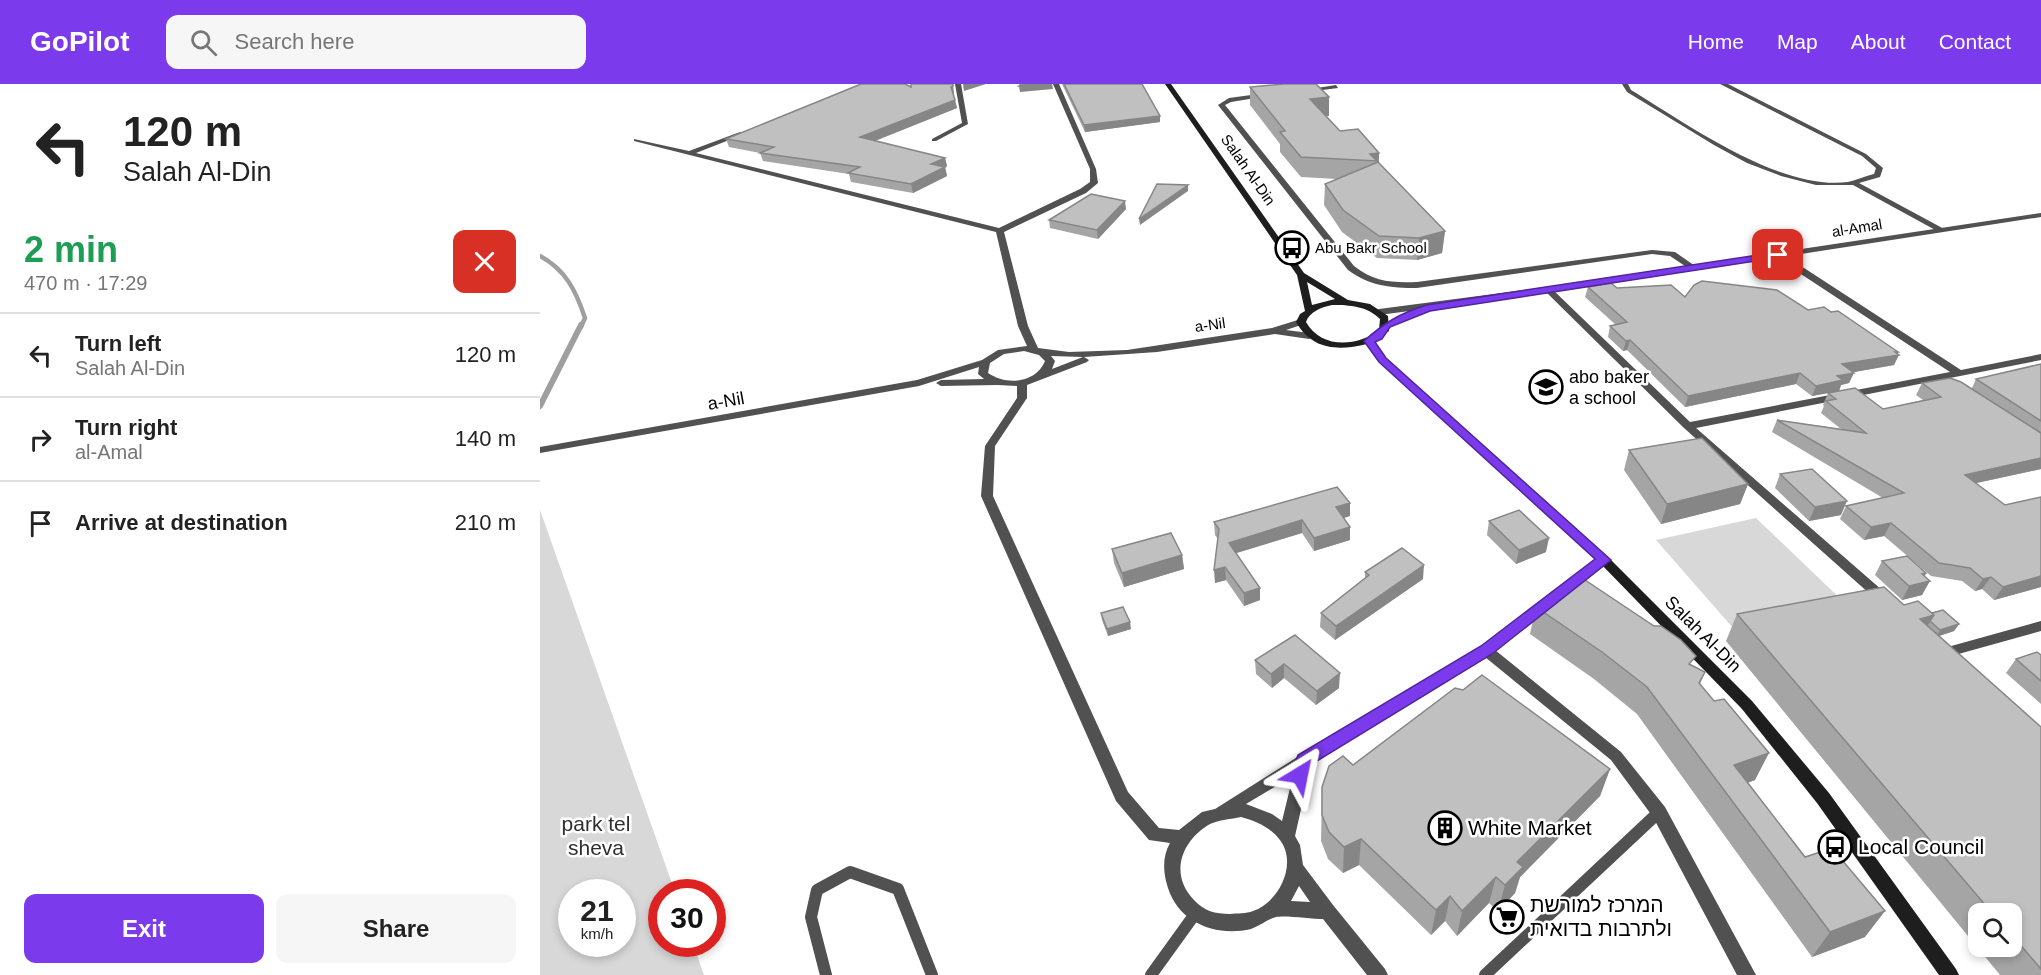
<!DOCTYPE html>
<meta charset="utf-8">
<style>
:root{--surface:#fff;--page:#f6f6f6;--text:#222;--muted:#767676;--line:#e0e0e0;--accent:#7c3aed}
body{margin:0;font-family:Arial,"Noto Sans Hebrew",sans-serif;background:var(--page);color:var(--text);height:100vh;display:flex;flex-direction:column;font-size:22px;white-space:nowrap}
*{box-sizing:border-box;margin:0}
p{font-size:20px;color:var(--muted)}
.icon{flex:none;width:33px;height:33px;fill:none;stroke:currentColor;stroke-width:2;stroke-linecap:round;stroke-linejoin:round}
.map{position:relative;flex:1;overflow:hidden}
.drawer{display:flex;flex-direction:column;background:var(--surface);width:540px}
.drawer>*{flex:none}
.banner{background:#fff;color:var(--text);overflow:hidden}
.buttons{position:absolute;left:1428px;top:819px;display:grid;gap:12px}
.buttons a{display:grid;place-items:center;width:54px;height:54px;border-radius:12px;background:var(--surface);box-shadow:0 3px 9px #0003;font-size:30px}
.speed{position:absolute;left:18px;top:795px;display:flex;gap:12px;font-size:30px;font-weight:700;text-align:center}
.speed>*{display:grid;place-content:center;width:78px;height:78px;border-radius:50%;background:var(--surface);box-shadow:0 3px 9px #0003;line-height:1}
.speed small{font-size:15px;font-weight:400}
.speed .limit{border:9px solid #d22;background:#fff;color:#111}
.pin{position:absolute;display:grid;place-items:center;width:51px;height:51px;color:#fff;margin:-26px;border-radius:12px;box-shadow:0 3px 9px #0006}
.me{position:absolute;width:66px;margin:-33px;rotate:35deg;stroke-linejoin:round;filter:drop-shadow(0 0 4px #0008)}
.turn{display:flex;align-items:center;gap:21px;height:126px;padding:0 24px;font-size:27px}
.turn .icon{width:78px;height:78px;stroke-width:2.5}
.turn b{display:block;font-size:42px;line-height:51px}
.round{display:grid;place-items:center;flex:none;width:63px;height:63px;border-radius:12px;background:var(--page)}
.overview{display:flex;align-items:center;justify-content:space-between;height:102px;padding:0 24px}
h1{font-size:36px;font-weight:700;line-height:45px;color:#1e9e55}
.cta{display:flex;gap:12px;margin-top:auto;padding:12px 24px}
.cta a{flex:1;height:69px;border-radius:12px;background:var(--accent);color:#fff;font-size:24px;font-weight:700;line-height:69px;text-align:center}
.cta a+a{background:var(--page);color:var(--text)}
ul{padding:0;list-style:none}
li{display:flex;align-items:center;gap:18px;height:84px;padding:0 24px;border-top:2px solid var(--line)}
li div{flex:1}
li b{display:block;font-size:22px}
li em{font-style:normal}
header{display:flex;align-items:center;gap:36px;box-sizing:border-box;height:84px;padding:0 30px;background:var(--accent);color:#fff}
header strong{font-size:28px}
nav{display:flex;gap:33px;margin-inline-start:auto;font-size:21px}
.search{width:420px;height:54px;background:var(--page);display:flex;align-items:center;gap:15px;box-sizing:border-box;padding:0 21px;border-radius:12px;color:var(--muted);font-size:22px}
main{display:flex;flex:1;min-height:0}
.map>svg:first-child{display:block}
</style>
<header>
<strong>GoPilot</strong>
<div class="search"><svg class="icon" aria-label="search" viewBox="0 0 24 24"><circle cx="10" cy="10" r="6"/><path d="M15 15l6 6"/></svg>Search here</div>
<nav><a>Home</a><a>Map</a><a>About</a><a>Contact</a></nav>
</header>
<main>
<section class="drawer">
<div class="banner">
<div class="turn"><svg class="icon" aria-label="left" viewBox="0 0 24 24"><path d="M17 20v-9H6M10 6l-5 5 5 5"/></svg><div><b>120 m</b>Salah Al-Din</div></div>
</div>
<div class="overview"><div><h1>2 min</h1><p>470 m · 17:29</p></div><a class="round" style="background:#d93025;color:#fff"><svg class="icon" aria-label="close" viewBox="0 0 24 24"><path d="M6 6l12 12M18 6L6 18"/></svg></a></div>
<ul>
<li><svg class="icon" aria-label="left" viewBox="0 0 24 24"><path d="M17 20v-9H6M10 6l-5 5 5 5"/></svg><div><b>Turn left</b><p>Salah Al-Din</p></div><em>120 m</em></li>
<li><svg class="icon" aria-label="right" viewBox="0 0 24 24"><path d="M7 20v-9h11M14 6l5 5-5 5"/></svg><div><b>Turn right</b><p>al-Amal</p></div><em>140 m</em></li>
<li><svg class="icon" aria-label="arrive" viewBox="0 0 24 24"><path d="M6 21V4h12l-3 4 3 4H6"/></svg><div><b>Arrive at destination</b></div><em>210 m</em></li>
</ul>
<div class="cta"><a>Exit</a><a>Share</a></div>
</section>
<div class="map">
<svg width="1501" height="891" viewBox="0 0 1501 891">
<rect width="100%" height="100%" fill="#fff"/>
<g fill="#d8d8d8" fill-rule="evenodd">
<path d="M0 426 135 808H122V860H153L164 891H0ZM32 808H82V860H32Z"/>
<path d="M1216 434 1309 523 1200 552 1116 456Z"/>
</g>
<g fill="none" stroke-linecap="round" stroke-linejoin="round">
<path stroke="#9f9f9f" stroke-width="4.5" d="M0 172C26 186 36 207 45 234L41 243"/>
<path stroke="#9f9f9f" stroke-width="6" d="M0 322 41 241"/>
<g stroke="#515151" stroke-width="12">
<path d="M286 891 271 833 277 806 310 788 358 805 392 891"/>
<path d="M611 891 655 830"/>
<path d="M945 891 1119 728"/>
</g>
<g fill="#515151" fill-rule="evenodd">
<path d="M415 0H421L428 40 396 57H392V55L422 39Z"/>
<path d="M513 0H519L556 85 558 99 546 109 464 148 488 242 498 264 529 268 587 266 732 244 761 235 764 236V240L746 246 769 249 774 252 769 255 735 250 617 268 544 273 549 276 547 278 487 301V314L455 362 453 412 588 708 619 744 639 746 662 728 675 725 759 672 941 562 1001 517H1011L1013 520 1011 523 955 566 1081 668 1125 723 1216 891H1197L1113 733 1071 676 945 573 771 681 755 752 760 761 763 781 793 821 845 885 848 891H827L783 835C772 835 745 831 736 833 728 835 720 842 711 845 676 853 639 839 628 804 623 789 622 773 630 759L609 756 576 717 441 412 445 362 477 314V302L457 301 401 302 396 299 401 296 444 295 438 290 439 283 379 302 0 369V363L377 296 442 276 458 266 487 262 478 242 456 148 94 57V55L149 67 200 48 202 49V51L156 69 459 144 540 105 550 98V85ZM484 267 499 271 505 277C496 299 467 302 448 289L450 279 464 270ZM511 272 543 273 512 285 515 277ZM753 692 742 737 732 730 706 720ZM701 733C716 737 730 743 740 756 758 780 739 818 713 827 706 830 698 829 690 830 675 830 664 827 654 816 629 790 641 757 670 740 679 736 691 735 701 733ZM759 802 770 818 751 817Z"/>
<path d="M1082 0H1088L1091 6C1147 40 1240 107 1308 98 1316 96 1326 92 1334 90L1336 84 1322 72 1180 0H1188L1326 70 1343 84 1340 93 1319 99 1406 146 1399 148 1313 101H1276L1241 92 1207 79 1174 61 1087 8Z"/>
<path d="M796 1 798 4 767 8 764 6Z"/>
<path d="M726 9 728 12 691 18 685 21 814 182C834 198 853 199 877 198L1112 166 1135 168 1158 184 1151 186 1130 172 1112 170 877 204C851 204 829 202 808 186L678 21 689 14Z"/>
<path d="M1235 169H1241L1421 286 1501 270V276L1156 344 1350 513 1351 516 1350 519H1340L1144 344 1004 206 1011 204 1150 338 1410 288 1235 173Z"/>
<path d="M1064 472 1070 476 1068 479 1034 505H1024L1023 502 1024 499Z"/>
<path d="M1501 537V547L1404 574 1399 573 1397 569 1399 565 1404 564Z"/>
</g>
<g fill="#515151" fill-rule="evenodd">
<path d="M1501 129V133L1008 209 839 231 835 228 839 225 1008 203Z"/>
<path d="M875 226 879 229 878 231 849 243H843L841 241Z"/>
</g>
<path fill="#1e1e1e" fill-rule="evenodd" d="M625 0H631L764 189 808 216 830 220 848 232 849 247 834 257 846 274 1068 473 1212 617 1289 709 1416 885 1419 891H1399L1277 719 1202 625 1060 479 840 278 827 260C798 267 772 266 756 238L760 230 765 227 757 191ZM767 198 795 215 772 221ZM792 221C810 221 827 222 840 235L839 246C817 263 781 265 766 238 769 228 782 223 792 221Z"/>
</g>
<g fill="#a5a5a5" fill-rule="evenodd">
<path d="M522 0H602L620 38 545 48Z"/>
<path d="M371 3 414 10H413L417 24 335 57 405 74 407 82 405 83 407 92 373 109 311 98 309 90 223 77 220 69 189 63 186 55Z"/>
<path d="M710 3 789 32H786L800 47 839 69V79L905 147 902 169 877 176 837 174 802 148 784 121 785 100 796 95 761 93 740 68V60L710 21Z"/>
<path d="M586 125 558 155 510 144 509 136Z"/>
<path d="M1048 203 1077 204 1145 213 1291 228 1358 268 1354 281 1313 288 1309 299 1301 301 1299 307 1343 325 1383 316 1376 311 1382 299 1432 304 1436 295 1501 280V385L1436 399 1501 503 1454 516 1442 505 1435 507 1422 497 1391 492 1344 452 1324 456 1300 435 1306 422 1343 414 1232 348 1237 336 1301 345 1281 329 1284 322 1283 321 1288 309 1272 312 1256 300 1145 323 1087 266 1083 267 1068 253 1070 242 1076 241 1045 213Z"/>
<path d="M1089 366 1208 400 1200 420 1121 440 1084 386Z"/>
<path d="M1240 390 1301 431 1269 437 1235 404Z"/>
<path d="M810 419V432L804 434 810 443V456L774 467 762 449 696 469 720 516 704 522 686 496 675 499 678 455 675 451 674 438Z"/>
<path d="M949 437 1006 468 976 480 947 451Z"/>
<path d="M572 465 642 471 644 485 584 503 574 479Z"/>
<path d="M1342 477 1386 489 1385 492 1382 511 1362 516 1335 491Z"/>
<path d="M825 488 883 495 795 556 780 543 781 529 825 494Z"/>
<path d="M1364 521 1419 540 1414 547 1399 552 1501 643V891H1460L1186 557 1197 530ZM1438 830H1472V862H1438Z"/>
<path d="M996 523 1152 581 1165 588 1160 600 1215 696 1208 699 1325 853 1272 873 1097 630 1054 595 990 550Z"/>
<path d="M561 529 591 545 568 552 562 536Z"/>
<path d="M755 551 799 604 776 621 744 594 732 604 716 590 715 576Z"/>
<path d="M1501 571V620L1466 589 1476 575Z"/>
<path d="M813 681 1070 685 1060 712 980 793 975 809 958 827 949 819 917 852 905 837 891 851 819 781 803 789 788 775 781 757 782 703Z"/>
</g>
<g fill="#868686">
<path d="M413 0 414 10H412L411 3Z"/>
<path d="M423 0H446L424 7Z"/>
<path d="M501 0H512L513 5 480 8 479 2Z"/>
<path d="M789 13V32L770 34V15Z"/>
<path d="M415 16 417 24 322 62 320 53Z"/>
<path d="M620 32V38L545 48 544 41Z"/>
<path d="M839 69 838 89 836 90 837 77 830 70Z"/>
<path d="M405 74 407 82 405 83 407 92 373 109 371 100 391 80Z"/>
<path d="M648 101V107L600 141 599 135Z"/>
<path d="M585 117 586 125 558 155 557 146Z"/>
<path d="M905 147 902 169 877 176 879 154Z"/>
<path d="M1090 256 1087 266 1083 267 1086 257Z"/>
<path d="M1358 268 1357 271H1359L1354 281 1298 291 1302 280Z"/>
<path d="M1260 289 1256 300 1145 323 1148 312Z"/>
<path d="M1314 289 1309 299 1301 301 1299 307 1272 312 1276 302 1297 292Z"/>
<path d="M1501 374V385L1418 403 1425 391Z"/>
<path d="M1208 400 1200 420 1121 440 1127 420Z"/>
<path d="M1307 417 1301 431 1269 437 1275 423Z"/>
<path d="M810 419V432L796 436V423Z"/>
<path d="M762 436V449L690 471 689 459Z"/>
<path d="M1351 439 1344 452 1324 456 1331 443Z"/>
<path d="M810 443V456L774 467V454Z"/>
<path d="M1009 454 1006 468 976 480 979 466Z"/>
<path d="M642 471 644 485 584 503 582 489Z"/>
<path d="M884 481 883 495 795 556 796 542Z"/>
<path d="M685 483 686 496 675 499 674 486Z"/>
<path d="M1386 489 1380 499 1390 497 1382 511 1362 516 1369 502 1382 490Z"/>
<path d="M1501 492V503L1454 516 1463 503Z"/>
<path d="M1451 493 1442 505 1435 507 1443 495Z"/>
<path d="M720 504V516L704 522V509Z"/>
<path d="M1394 531 1378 558 1380 535Z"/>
<path d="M590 538 591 545 568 552 567 545Z"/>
<path d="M1419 540 1414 547 1396 553 1400 546Z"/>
<path d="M744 580V594L732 604 731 590Z"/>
<path d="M800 589 799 604 776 621 777 607Z"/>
<path d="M1229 669 1215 696 1184 706 1194 681Z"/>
<path d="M1070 685 1060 712 980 793 975 809 958 827 965 801 977 778Z"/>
<path d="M821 755 819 781 803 789 804 763Z"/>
<path d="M956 793 949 819 917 852 922 827Z"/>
<path d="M910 812 905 837 891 851 896 826Z"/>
<path d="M1345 827 1325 853 1272 873 1290 848Z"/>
</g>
<g fill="#c0c0c0" stroke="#868686" stroke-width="1.5">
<path d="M321 0H365L371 3V0H413V2L411 3 415 16 320 53 405 74 391 80 405 83 371 100 308 89 320 83 220 69 234 63 186 55Z"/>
<path d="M481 0H501L479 2Z"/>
<path d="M524 0H602L620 32 544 41Z"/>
<path d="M744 0H776L789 13 770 15 800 47 818 45 839 69 830 70 837 77 761 73 740 48 745 47 710 3Z"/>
<path d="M838 78 905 147 879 154 839 152 803 126 785 100Z"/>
<path d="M617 100 648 101 599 135Z"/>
<path d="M551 110 585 117 557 146 509 136Z"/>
<path d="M1162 197 1237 206 1268 226 1284 223 1291 228 1298 227 1358 268H1355L1359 271 1302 280 1314 289 1297 292 1303 296 1276 302 1260 289 1148 312 1090 256 1086 257 1070 242 1087 238 1048 203 1071 199 1077 204 1131 201 1145 213 1154 201Z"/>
<path d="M1501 280V337L1436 295Z"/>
<path d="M1410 294 1421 298 1501 349V374L1425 391 1465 421 1501 413V492L1463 503 1451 493 1443 495 1430 484 1399 479 1351 439 1331 443 1306 422 1364 409 1237 336 1326 349 1286 317 1296 315 1288 309 1315 304 1343 325 1401 313 1382 299Z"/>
<path d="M1162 354 1208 400 1127 420 1089 366Z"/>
<path d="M1272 385 1307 417 1275 423 1240 390Z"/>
<path d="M797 403 810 419 796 423 810 443 774 454 762 436 689 459 720 504 704 509 685 483 674 486 679 445 674 438Z"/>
<path d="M979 426 1009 454 979 466 949 437Z"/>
<path d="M631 449 642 471 582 489 572 465Z"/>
<path d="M862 464 884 481 796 542 781 529 829 491 825 488Z"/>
<path d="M1367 472 1386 489 1382 490 1390 497 1369 502 1342 477Z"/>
<path d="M1039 492 1114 542H1121L1141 556 1156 572 1149 580 1165 588 1159 599 1174 617 1184 615 1229 669 1194 681 1265 773 1292 764 1345 827 1290 848 1107 603 1062 568 996 523Z"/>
<path d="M1344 503 1364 521 1378 517 1394 531 1380 535 1501 643V885L1472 851V830H1453L1197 530Z"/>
<path d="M583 523 590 538 567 545 561 529Z"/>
<path d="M1403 526 1419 540 1400 546 1390 537 1394 531 1392 529Z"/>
<path d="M755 551 800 589 777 607 744 580 731 590 715 576Z"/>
<path d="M1497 568 1501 571V597L1476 575Z"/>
<path d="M942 591 1070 685 977 778 983 783 965 801 956 793 922 827 910 812 896 826 821 755 804 763 789 748 782 731V703L789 682 803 672 813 681 915 604 923 606Z"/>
</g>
<path fill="#7c3aed" stroke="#51269a" stroke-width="1.5" d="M1238 168 1242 171 1241 173 890 227 850 243 842 255 835 258 846 274 1071 476 952 570 772 680 766 697 760 699 754 697 751 691 758 671 941 562 1055 475 839 278 824 257C844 239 860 229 887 221Z"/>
<defs>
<symbol id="bus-ring" viewBox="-11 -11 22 22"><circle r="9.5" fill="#fff" stroke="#000" stroke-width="1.5"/><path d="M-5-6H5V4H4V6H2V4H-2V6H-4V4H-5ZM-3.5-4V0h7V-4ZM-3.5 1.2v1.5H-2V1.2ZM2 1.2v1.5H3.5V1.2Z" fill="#000"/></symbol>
<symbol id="school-ring" viewBox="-11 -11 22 22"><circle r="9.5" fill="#fff" stroke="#000" stroke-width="1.5"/><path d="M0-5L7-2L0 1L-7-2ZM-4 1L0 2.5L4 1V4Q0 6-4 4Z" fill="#000"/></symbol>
<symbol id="building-ring" viewBox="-11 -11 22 22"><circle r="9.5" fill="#fff" stroke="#000" stroke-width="1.5"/><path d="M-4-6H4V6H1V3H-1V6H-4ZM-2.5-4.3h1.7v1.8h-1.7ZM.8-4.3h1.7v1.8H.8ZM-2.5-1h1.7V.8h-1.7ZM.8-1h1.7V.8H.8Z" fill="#000"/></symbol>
<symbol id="supermarket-ring" viewBox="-11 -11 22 22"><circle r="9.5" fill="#fff" stroke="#000" stroke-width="1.5"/><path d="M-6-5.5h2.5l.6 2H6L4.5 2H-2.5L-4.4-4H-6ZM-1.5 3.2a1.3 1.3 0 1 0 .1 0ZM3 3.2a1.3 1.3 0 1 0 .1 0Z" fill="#000"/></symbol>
</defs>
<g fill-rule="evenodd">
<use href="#bus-ring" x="733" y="145" width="38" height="38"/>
<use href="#school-ring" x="987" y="284" width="38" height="38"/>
<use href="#building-ring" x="886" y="725" width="38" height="38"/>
<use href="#bus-ring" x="1276" y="744" width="38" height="38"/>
<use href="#supermarket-ring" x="948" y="814" width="38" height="38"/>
</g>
<g text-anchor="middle" stroke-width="5" stroke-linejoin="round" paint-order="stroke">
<g font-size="15" fill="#000" stroke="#fff">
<text transform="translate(708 86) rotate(55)" y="5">Salah Al-Din</text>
<text transform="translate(1317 144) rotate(-9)" y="5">al-Amal</text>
<text transform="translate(670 241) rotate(-8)" y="5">a-Nil</text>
</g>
<g font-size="15" fill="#000" stroke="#fff" text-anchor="start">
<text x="775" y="169">Abu Bakr School</text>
</g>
<g font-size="18" fill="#000" stroke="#fff" text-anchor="start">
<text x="1029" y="299">abo baker<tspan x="1029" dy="21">a school</tspan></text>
</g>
<g font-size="18" fill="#000" stroke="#fff">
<text transform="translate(186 317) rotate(-10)" y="6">a-Nil</text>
<text transform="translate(1163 550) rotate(45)" y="6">Salah Al-Din</text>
</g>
<g font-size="21" fill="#2f2f2f" stroke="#fff">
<text x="56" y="747">park tel<tspan x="56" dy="24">sheva</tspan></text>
</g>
<g font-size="21" fill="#000" stroke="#fff" text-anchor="start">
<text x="928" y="751">White Market</text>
<text x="1318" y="770">Local Council</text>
<text x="990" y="828">המרכז למורשת<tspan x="990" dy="24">ולתרבות בדואית</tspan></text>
</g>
</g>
</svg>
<div class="buttons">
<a><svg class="icon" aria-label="search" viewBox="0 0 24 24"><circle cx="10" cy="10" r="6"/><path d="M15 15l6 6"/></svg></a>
</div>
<div class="speed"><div>21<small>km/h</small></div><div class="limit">30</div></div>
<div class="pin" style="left:1238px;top:171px;background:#d93025"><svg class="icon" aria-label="arrive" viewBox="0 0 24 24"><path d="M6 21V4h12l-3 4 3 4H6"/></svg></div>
<svg class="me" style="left:760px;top:691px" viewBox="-20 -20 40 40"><path d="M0-17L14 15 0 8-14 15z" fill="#7c3aed" stroke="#fff" stroke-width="4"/></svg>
</div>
</main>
